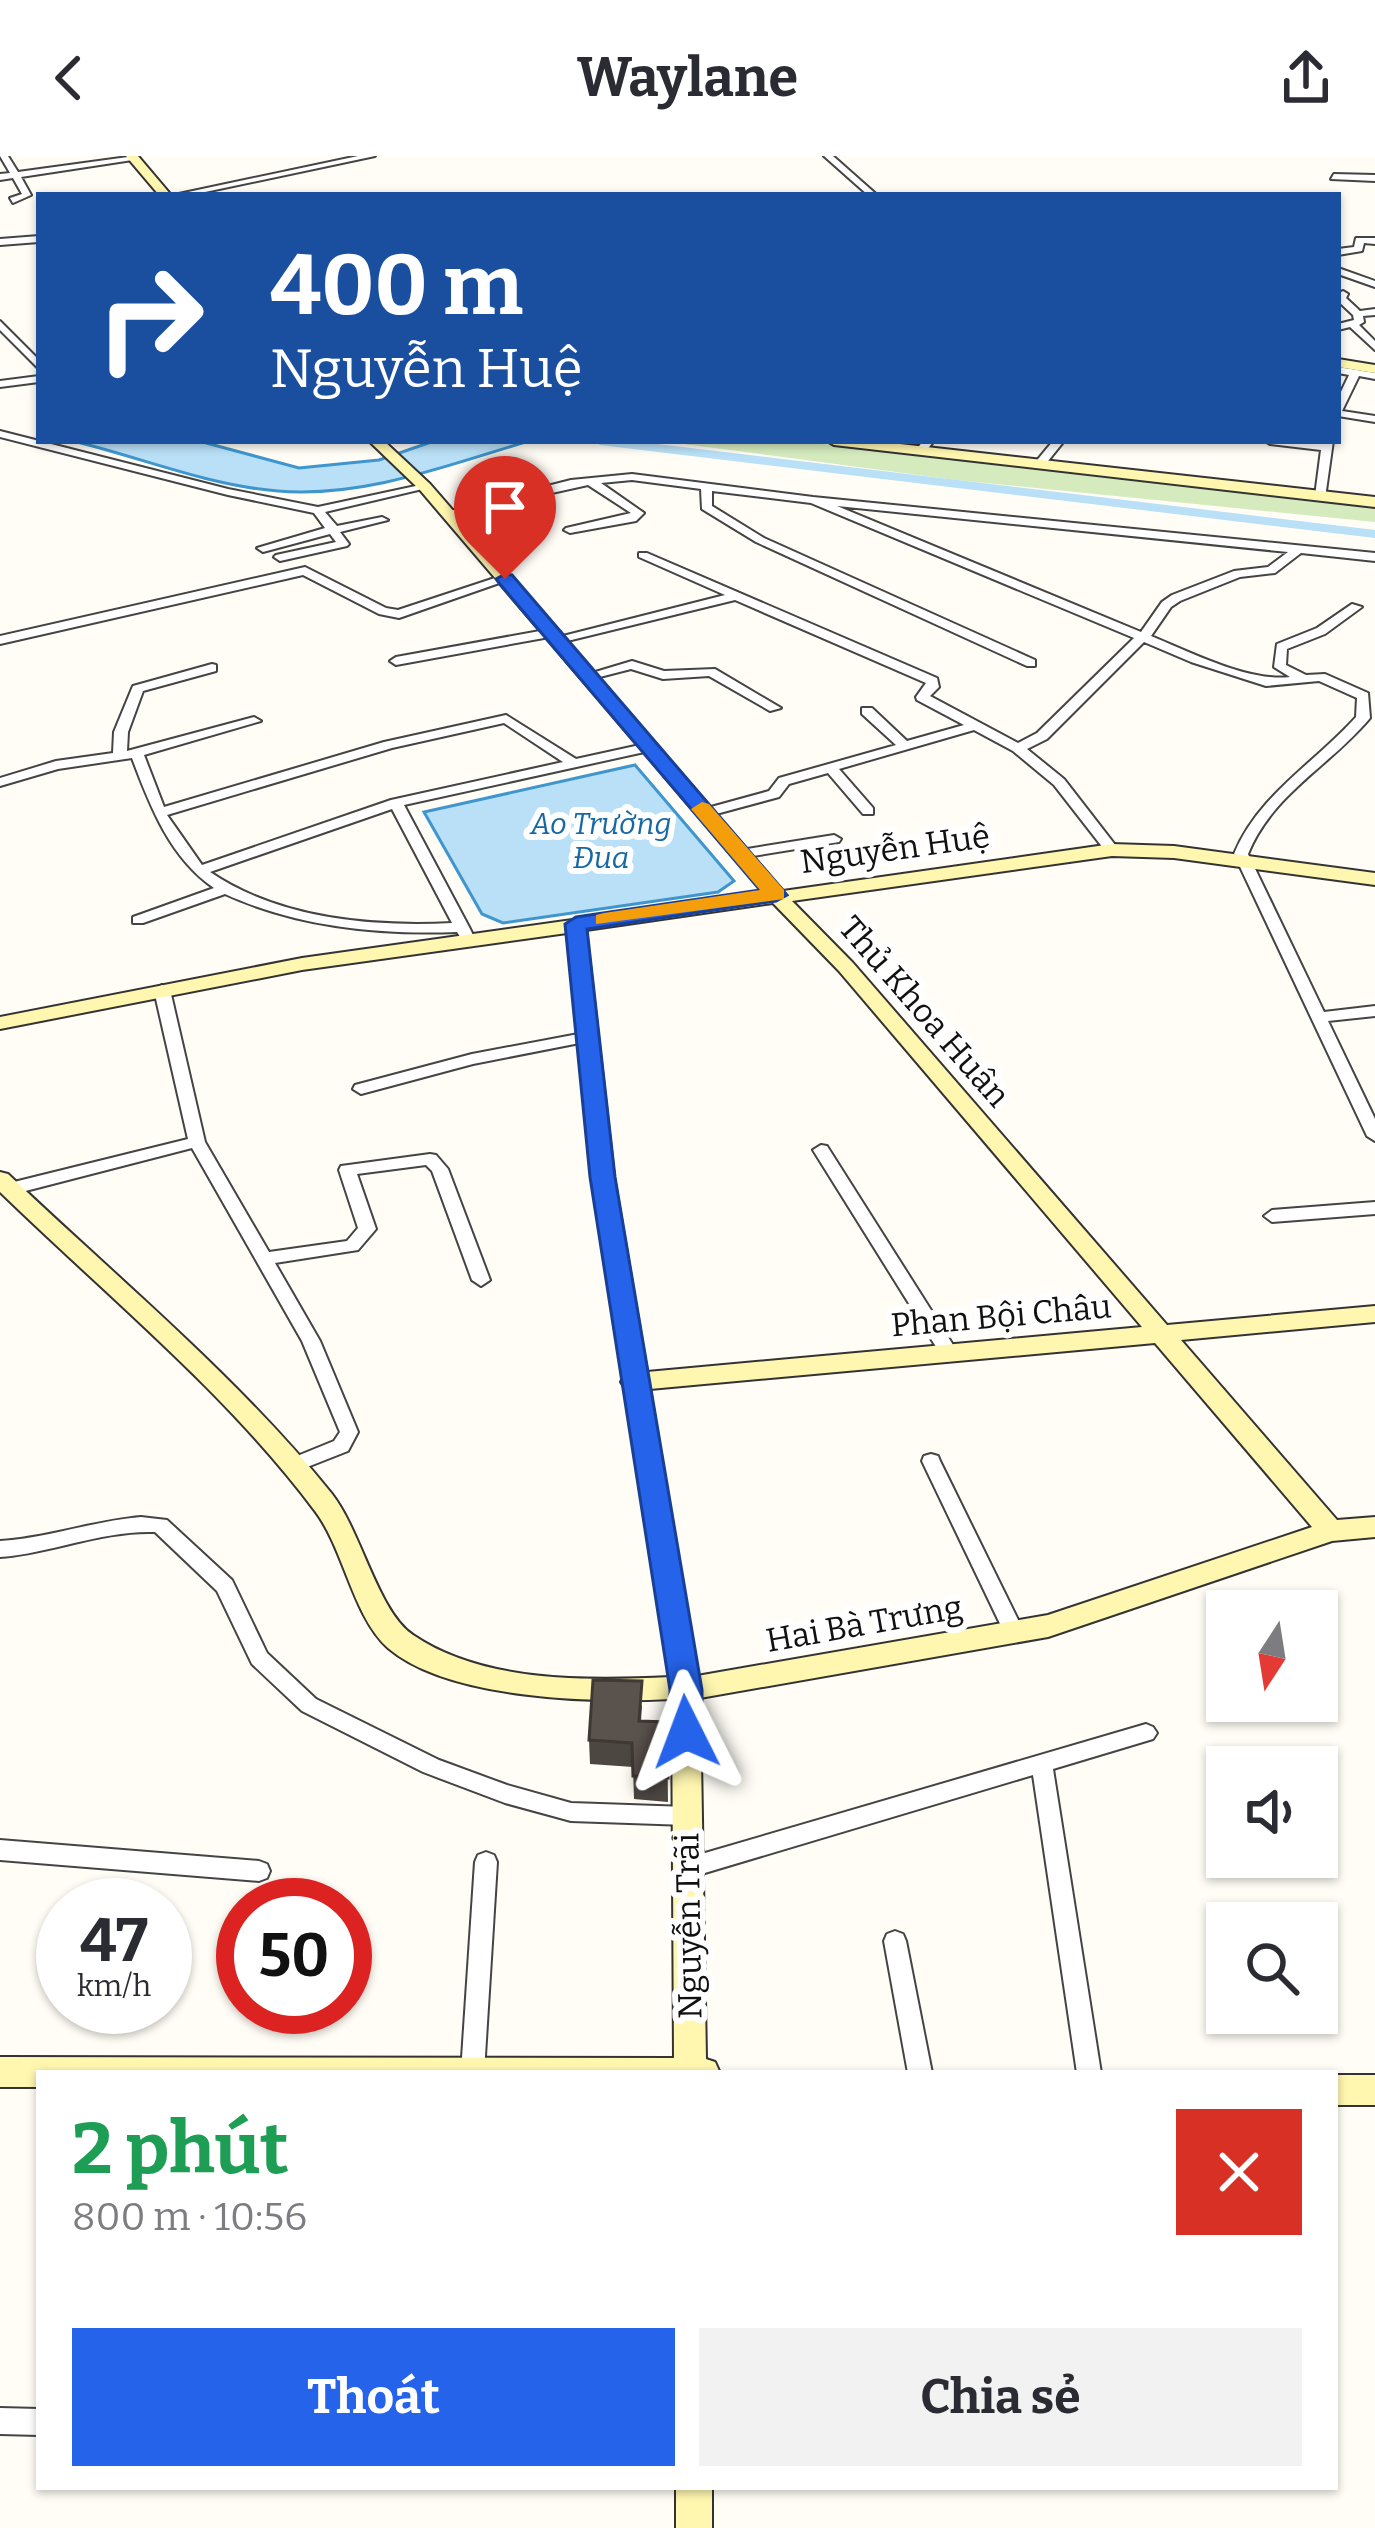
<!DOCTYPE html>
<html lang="vi">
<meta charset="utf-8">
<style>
:root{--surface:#fff;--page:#f2f2f3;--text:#2b2b33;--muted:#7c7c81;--accent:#2563eb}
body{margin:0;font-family:Bitter,serif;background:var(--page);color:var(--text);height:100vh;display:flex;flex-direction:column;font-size:45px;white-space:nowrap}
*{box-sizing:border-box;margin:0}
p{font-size:39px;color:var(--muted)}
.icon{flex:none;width:66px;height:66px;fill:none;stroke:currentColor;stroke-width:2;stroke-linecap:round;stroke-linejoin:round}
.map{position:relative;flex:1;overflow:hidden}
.side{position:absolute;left:36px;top:1914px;width:1302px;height:420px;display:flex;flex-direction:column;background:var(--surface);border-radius:0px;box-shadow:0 3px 9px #0004}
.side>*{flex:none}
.guide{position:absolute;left:36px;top:36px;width:1305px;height:252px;border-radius:0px;box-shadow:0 3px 9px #0004;background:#1a4fa0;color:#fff;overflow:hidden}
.needle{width:78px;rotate:192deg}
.tools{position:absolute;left:1206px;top:1434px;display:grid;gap:24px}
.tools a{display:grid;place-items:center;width:132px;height:132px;border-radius:0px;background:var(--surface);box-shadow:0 3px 9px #0004;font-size:60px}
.speed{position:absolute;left:36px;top:1722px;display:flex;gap:24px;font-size:60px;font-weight:700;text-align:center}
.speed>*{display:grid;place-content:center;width:156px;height:156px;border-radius:50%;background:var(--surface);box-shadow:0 3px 9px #0004;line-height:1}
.speed small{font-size:30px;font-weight:400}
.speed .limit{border:18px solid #d22;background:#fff;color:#111}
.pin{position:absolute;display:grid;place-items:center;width:102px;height:102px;color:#fff;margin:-123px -51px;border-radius:50% 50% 50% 0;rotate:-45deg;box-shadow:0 0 12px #0007}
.pin .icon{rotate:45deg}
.me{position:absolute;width:132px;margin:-66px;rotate:357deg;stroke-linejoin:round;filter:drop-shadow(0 0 9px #0008)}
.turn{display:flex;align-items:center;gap:42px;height:252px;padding:0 36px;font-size:54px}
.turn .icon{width:156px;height:156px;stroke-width:2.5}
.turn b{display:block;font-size:84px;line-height:102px}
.round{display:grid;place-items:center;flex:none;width:126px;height:126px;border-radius:0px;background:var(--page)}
.overview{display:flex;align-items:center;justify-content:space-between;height:204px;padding:0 36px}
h1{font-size:72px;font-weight:700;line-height:90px;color:#1e9e55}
.cta{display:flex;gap:24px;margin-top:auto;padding:24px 36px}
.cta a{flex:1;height:138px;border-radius:0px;background:var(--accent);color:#fff;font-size:48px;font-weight:700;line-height:138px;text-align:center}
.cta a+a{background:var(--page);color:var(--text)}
header{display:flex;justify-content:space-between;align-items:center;height:156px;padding:0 36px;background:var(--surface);font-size:54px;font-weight:700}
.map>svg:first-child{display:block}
</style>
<header><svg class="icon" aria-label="back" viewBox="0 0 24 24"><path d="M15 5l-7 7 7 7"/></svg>Waylane<svg class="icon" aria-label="share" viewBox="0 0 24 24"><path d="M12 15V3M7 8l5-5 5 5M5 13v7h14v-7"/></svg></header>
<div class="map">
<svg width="1375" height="2372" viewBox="0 0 1375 2372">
<rect width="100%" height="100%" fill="#fffdf5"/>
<path fill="#d5ebbd" d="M661 285H795L1375 350V366L956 324Z"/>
<g fill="#b9e0f7" stroke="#3f96cf" stroke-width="3">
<path d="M73 285H199L299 312 379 304 434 285H529C448 309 364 342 278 335 209 330 140 301 73 285Z"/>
<path d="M635 609 734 725 718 736 503 767 482 758 424 656Z"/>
</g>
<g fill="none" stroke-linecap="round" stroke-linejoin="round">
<path fill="#b9e0f7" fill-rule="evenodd" d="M594 285H632L1375 374V382L600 289Z"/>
<defs>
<g id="street">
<path d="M0 0H8L18 16 135 0 139 3 21 21 31 39 13 47 10 42 22 38 13 22 0 24V18L10 17Z"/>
<path d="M358 0H375L191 39H174Z"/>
<path d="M824 0H833L877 39H868Z"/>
<path d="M1334 18 1375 19V25L1331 23Z"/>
<path d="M39 80V86L0 89V83Z"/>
<path d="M1356 82H1375V88L1364 87 1362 95 1338 99V93L1354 91Z"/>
<path d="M1338 112 1375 125V131L1338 118Z"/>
<path d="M1343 135 1348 138 1346 142 1360 155 1375 153V159L1363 160 1364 166 1359 169 1375 185V194L1350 171 1338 174V168L1354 164 1353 159 1338 145V138Z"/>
<path d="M0 165 39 204V213L0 174Z"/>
<path d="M1338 211 1375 217V223L1359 220 1342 255 1375 260V266L1338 260V242L1349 219 1338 217Z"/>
<path d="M39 220V226L0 231V225Z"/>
<path d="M0 275 228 333 318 351 425 328 431 331 325 356 337 370 382 361 388 364 340 376 349 388 347 390 280 405 274 401 276 399 336 386 330 378 263 396 257 392 325 372 314 357 228 339 0 281Z"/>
<path d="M923 285H934L925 296H917L916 294Z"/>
<path d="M1053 285H1064L1044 310H1036L1034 308Z"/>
<path d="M1265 285H1333L1325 342 1315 340 1321 294 1270 288Z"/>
<path d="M632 318 813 341 1375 397V405L1301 397 1275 417 1240 421 1180 445 1171 451 1151 480C1190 496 1248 526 1290 521L1274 511 1277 488 1317 472 1352 448 1362 451 1325 478 1287 493 1286 509 1306 519 1325 518 1368 537 1370 562C1330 610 1272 638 1248 698L1324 856 1375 850V860L1328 865 1375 963V985L1367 980 1234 698C1259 638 1314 608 1356 561L1357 542 1319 525 1266 530 1191 506 1144 486 1047 583 1027 593 1064 623 1119 694 1112 698 1107 697 1054 629 1013 595 974 574 839 613 873 652V658H863L828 617 789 628 779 641 705 661 700 660V654L769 635 779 622 896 589 862 558V552H872L907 585 964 569 917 544 916 541 926 527 735 444 555 488V482L725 439 639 401V397H647L937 522 939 531 930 540 1018 587 1037 577 1134 482 811 347 712 335V350L764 382 1035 504V510H1027L756 386 702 353 701 333 632 324 601 327 644 357 636 365 570 377 564 374 566 372 631 357 588 329 448 360 442 357 571 324ZM837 350 1288 396 1268 411 1234 415 1172 439 1162 446 1141 476Z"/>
<path d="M305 411 386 452 398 454 501 420 511 423 399 462 379 458 303 419 0 488V480Z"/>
<path d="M551 473 557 477 555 480 396 509 390 505 396 501Z"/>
<path d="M632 505 664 515 715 513 781 552 770 555 709 520 663 523 631 513 588 524 582 520Z"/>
<path d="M212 508 216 509V515L143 535 128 576 127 595 254 561 261 565 144 599 164 651 384 586 506 559 576 603 649 587 656 591 649 595 404 649 469 771 474 781 472 784H462L457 776C378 779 297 771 225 738L143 767H133V761L214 732C170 702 150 650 132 602L58 613 0 630V622L56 605 113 597 114 576 133 530ZM504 567 563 606 391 644 202 709 167 659 392 592ZM392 653 452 767C371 771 279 763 210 716Z"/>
<path d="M834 679 841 683 839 686 741 702 734 698 741 694Z"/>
<path d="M162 829 170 834 205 986 269 1096 347 1085 358 1072 339 1014 341 1010 430 998 436 999 448 1013 490 1124 481 1130 472 1124 432 1015 426 1009 357 1018 376 1073 358 1094 275 1107 320 1185 358 1276 348 1295 292 1317 285 1315 283 1310 285 1305 334 1285 340 1276 302 1185 192 992 10 1039 2 1033 10 1027 188 983 154 834Z"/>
<path d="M589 876 595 878 597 881 595 884 473 908 361 938 353 933 355 929 472 898Z"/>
<path d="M821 989 827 990 955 1192 958 1197 955 1202H943L813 994Z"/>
<path d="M1375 1046V1058L1272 1066 1264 1060 1272 1054Z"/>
<path d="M931 1298 938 1300 940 1305 1024 1476 1021 1482 1014 1484 1007 1482 1004 1476 922 1305 924 1300Z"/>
<path d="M141 1361 167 1364 232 1424 267 1497 316 1543 439 1604 507 1629 571 1647 687 1651 695 1653 698 1660 695 1667 687 1669 571 1665 505 1647 423 1616 302 1555 252 1508 217 1435 155 1376C103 1374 52 1397 0 1401V1385C48 1382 93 1365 141 1361Z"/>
<path d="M1146 1568 1153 1571 1157 1577 1153 1583 1053 1613 1101 1917H1077L1033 1619 688 1722 680 1719 677 1712 680 1705 688 1702Z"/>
<path d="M0 1684 259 1705 267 1708 270 1715 267 1722 259 1725 0 1704Z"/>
<path d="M486 1696 494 1699 497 1706 484 1916 461 1917 475 1706 478 1699Z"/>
<path d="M895 1775 903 1778 906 1785 932 1917H908L884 1785 887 1778Z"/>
<path d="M0 2252 39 2253V2279L0 2278Z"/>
</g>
<g id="secondary">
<path d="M126 0H138L171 39H159Z"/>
<path d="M1338 203 1375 209V217L1338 211Z"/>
<path d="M369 285H384L430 328 783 735 1112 688 1174 690 1375 717V729L1174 702 1112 700 792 745 853 807 1167 1169 1375 1150V1166L1181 1184 1337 1364 1375 1361V1381L1332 1385 1048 1481 700 1542 706 1903 715 1906 720 1917H39V1931H0V1901L674 1902 672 1543C595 1547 449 1544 388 1492 353 1461 344 1393 315 1355 226 1236 106 1139 0 1036V1016L8 1018C117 1122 237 1220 332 1338 361 1375 378 1456 413 1479 483 1527 589 1525 670 1521L625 1232 621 1226 623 1222 592 1021 567 777 302 814 0 873V861L302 802 764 737 420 334ZM773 747 839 815 1142 1171 647 1216 614 1021 586 774ZM1155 1187 1312 1371 1048 1459 697 1520 650 1233Z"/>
<path d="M827 285H873L1375 341V351L834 289Z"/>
<rect x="1335" y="1919" width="40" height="30"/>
<rect x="676" y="2331" width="36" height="41"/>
</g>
</defs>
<use href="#street" stroke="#444" stroke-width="4"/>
<use href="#secondary" stroke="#333" stroke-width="4"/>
<use href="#street" fill="#fff" fill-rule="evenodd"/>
<use href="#secondary" fill="#fff6b0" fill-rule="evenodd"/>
</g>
<path fill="#4d4742" d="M642 1549 641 1565 667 1566 668 1646 634 1643 633 1611 590 1608 589 1584Z"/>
<path fill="#5a524d" stroke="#3f3936" stroke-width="3" d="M593 1524 642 1525 639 1565 667 1566 668 1622 633 1620 632 1587 589 1584Z"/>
<path fill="#2563eb" stroke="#184099" stroke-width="3" d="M505 418 512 419 787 739 776 745 587 773 615 1021 702 1534V1576L698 1585 686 1589 675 1585 670 1576V1534L590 1021 565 768 576 761 760 734 499 427 496 423Z"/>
<path fill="#f59e0b" d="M702 646 709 648 784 734V743L596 768V759L604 757 760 734 691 653Z"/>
<g text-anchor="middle" stroke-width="12" stroke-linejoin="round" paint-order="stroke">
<g font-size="30" font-style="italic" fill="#1768a6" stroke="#fff">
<text x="601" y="678">Ao Trường<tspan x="601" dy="34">Đua</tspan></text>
</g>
<g font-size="33" fill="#111" stroke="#fff">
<text transform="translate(895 692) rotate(-8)" y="12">Nguyễn Huệ</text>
<text transform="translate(925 855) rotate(49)" y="12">Thủ Khoa Huân</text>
<text transform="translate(1001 1159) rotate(-5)" y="12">Phan Bội Châu</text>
<text transform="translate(864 1467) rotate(-10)" y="12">Hai Bà Trưng</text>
<text transform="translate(688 1770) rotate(-91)" y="12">Nguyễn Trãi</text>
</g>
</g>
</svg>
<div class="tools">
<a><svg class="needle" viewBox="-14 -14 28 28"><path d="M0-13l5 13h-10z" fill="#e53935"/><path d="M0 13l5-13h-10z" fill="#7c7c81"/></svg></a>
<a><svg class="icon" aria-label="sound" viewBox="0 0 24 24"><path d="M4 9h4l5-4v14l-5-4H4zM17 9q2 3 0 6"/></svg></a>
<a><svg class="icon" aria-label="search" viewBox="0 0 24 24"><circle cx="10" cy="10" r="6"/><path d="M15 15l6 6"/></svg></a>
</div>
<div class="speed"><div>47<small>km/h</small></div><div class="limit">50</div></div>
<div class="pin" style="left:505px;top:423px;background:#d93025"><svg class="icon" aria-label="arrive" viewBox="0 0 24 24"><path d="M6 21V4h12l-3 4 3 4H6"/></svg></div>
<svg class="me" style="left:686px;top:1576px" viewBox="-20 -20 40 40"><path d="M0-17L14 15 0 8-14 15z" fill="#2563eb" stroke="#fff" stroke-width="4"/></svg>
<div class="guide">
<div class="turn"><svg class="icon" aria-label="right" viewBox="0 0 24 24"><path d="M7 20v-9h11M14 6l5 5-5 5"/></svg><div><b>400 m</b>Nguyễn Huệ</div></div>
</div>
<section class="side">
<div class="overview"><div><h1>2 phút</h1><p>800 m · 10:56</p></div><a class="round" style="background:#d93025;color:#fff"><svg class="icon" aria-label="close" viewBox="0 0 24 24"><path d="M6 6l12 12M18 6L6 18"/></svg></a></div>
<div class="cta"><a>Thoát</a><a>Chia sẻ</a></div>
</section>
</div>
